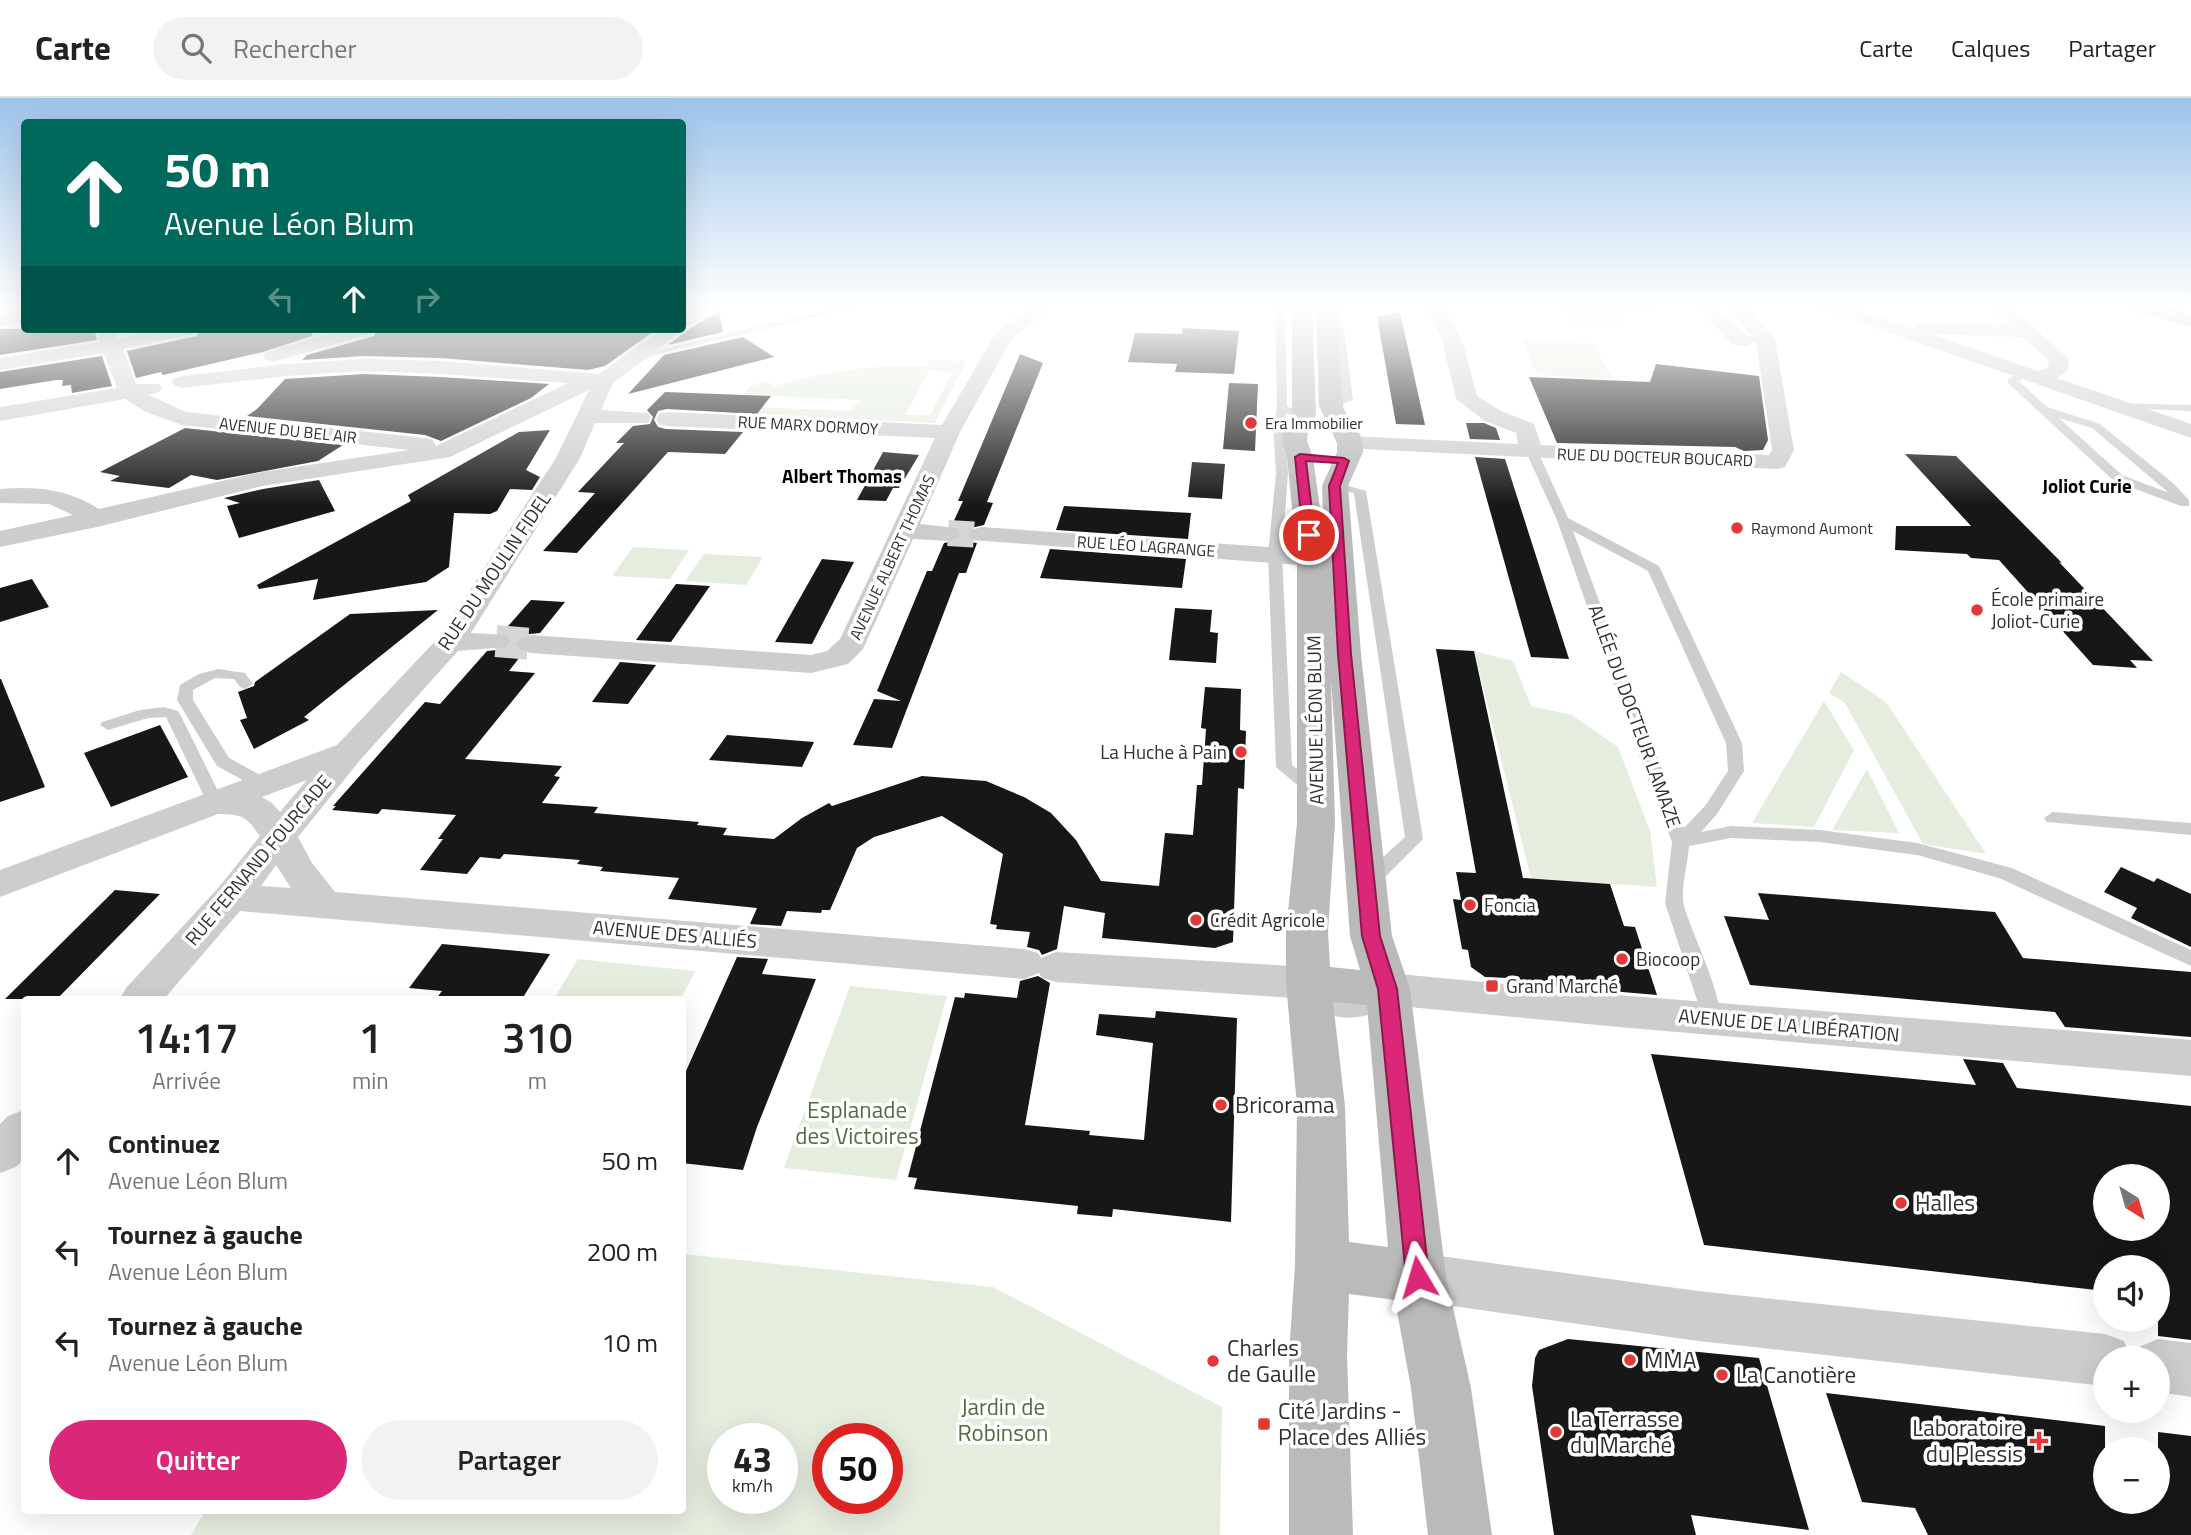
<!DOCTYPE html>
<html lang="fr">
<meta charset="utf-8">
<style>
:root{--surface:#fff;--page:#f2f2f2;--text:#222;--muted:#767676;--line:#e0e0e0;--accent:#db2777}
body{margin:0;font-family:"Titillium Web",sans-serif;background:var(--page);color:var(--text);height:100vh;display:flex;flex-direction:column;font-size:26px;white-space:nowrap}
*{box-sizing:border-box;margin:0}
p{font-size:23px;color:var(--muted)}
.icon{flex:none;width:38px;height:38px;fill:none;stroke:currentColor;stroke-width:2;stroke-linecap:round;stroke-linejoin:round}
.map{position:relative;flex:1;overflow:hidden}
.details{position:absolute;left:21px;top:898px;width:665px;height:518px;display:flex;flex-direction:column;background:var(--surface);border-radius:7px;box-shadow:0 7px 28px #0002}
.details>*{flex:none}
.top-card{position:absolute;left:21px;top:21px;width:665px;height:214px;border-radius:7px;box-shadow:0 7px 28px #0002;background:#00695c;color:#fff;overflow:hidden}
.needle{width:46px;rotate:143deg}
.controls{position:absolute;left:2093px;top:1066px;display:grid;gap:14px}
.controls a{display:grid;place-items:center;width:77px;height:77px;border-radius:50%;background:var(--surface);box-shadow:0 7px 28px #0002;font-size:35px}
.speed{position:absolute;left:707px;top:1325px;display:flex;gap:14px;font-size:35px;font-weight:700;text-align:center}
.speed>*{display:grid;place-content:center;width:91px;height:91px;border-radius:50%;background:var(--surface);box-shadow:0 7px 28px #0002;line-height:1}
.speed small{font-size:18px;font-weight:400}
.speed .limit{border:10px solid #d22;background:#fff;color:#111}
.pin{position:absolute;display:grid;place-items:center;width:60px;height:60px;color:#fff;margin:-30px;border:4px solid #fff;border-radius:50%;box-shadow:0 2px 7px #0007}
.me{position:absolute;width:77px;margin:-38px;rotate:353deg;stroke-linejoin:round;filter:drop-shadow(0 0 5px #0008)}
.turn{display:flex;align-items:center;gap:24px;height:147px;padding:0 28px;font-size:32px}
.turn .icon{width:91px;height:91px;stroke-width:2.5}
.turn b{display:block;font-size:49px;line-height:60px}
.lanes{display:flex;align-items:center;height:66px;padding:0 28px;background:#0003;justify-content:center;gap:35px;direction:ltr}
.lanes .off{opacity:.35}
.eta{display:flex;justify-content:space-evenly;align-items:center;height:119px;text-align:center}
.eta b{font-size:42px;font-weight:600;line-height:49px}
.button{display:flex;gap:14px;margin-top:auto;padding:14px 28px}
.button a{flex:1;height:80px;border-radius:42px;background:var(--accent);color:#fff;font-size:28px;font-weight:600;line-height:80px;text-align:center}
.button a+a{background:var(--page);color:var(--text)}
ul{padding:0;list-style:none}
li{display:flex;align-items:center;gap:21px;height:91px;padding:0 28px}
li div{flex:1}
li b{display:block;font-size:26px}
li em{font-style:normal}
header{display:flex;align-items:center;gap:42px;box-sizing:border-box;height:98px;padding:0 35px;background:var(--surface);border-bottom:2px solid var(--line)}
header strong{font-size:33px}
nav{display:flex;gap:38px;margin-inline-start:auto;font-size:24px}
.search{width:490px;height:63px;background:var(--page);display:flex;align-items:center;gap:18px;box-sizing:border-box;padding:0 24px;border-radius:38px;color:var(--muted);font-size:26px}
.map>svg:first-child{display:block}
</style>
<header>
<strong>Carte</strong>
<div class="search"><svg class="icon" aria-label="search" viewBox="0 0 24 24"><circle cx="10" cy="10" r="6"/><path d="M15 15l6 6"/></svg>Rechercher</div>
<nav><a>Carte</a><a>Calques</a><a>Partager</a></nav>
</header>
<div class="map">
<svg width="2191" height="1437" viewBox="0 0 2191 1437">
<rect width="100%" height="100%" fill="#fff"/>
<g fill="#e5eddf" fill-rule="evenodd">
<path d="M1539 207H1648L1653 215 1540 210Z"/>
<path d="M1568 214 1618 216 1626 229 1575 227Z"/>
<path d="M1522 242 1594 246 1612 281 1537 277Z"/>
<path d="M930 262 966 263 935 325 729 316 736 308 850 313 861 302 743 297 750 288 767 283 774 288C825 274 873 266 926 268ZM929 272 953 274 930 317H905Z"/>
<path d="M633 449 689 452 670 481 612 478Z"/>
<path d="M704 456 763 459 746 487 685 483Z"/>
<path d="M1474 553 1513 563 1531 608 1572 617 1618 649 1650 733 1657 789 1531 780Z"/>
<path d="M1841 574 1886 604 1986 756 1923 746 1845 605 1829 595Z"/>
<path d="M1824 603 1854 652 1814 729 1752 725Z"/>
<path d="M1867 671 1899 735 1832 732Z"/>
<path d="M578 861 695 873 681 901H554Z"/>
<path d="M850 888 947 898 896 1082 784 1070Z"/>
<path d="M683 1156 993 1189 1222 1309 1220 1437H191L206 1412H682ZM723 1340H782V1400H723ZM887 1340V1400H828V1340Z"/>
</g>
<g fill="#171717" fill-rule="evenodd">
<path d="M719 213 723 234 668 247 689 231Z"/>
<path d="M1400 214 1425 327 1396 326 1377 219Z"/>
<path d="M1183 230 1239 233 1234 276 1175 274 1177 266 1128 264 1135 235 1182 236Z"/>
<path d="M0 231H94L97 242 0 257Z"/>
<path d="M200 231H312V238L263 254 163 277 161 274 136 280 127 253 197 238Z"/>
<path d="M377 231H657L605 268 588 272 441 260 364 258 302 262 307 257 374 238Z"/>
<path d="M743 239 774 259 628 296 664 257Z"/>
<path d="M1020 256 1043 265 987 404 993 405 984 427 971 430 966 435 970 444 977 445 966 475H959L892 650 853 647 874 601 901 603 877 593 927 473H932L944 445 958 442 963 437 959 428 952 427 963 403H958Z"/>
<path d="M102 258 112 288 72 295 71 287 62 288 63 282H56L0 291V274Z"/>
<path d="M1656 266 1759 278 1768 342 1763 352 1744 353 1735 349 1557 345 1529 279 1650 284Z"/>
<path d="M364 276 441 279 549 286 531 300 441 343 425 337 247 318 257 311 285 281Z"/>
<path d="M1229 285 1258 286 1255 353 1223 351Z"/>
<path d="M665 294 771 298 757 316 667 311 658 313 654 322 658 329 666 331 743 334 725 356 668 354 577 455 543 453 595 395 578 394 624 345H616L633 328 650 326 653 319 647 312Z"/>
<path d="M1466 325H1484L1496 330 1500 342 1470 341Z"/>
<path d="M185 330 343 347 318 363 217 382 191 377 169 390 110 383 120 378 100 374Z"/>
<path d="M550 332 526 372 540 379 532 392 510 391 497 413 490 416 454 415 449 469 426 484 313 502 318 481 259 491 257 487 411 403 408 397 519 334Z"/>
<path d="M883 354 919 357 899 390H893L886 403 857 402Z"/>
<path d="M1905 356 1956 358 2062 465 2059 464 2153 563 2130 562 2137 570 2093 567 1999 462 1971 460 1967 456 1895 452 1896 428H1971Z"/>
<path d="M1475 359 1505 361 1569 561 1531 559Z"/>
<path d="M1192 364 1225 366 1222 401 1188 399Z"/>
<path d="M319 382 335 413 239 440 227 408 240 405 224 400 263 391Z"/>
<path d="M1064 408 1191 415 1188 441 1056 432Z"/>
<path d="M1050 451 1186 461 1182 490 1040 480Z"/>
<path d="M822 461 854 464 812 546 775 544Z"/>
<path d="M32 481 49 509 0 524V490Z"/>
<path d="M676 486 710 488 671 544 636 542Z"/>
<path d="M531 502 565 504 540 535 520 537 514 544V548L523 555 509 573 535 575 465 661 562 668 554 678 560 679 542 705 598 709 594 715 699 724 697 727 727 730 723 737 774 741 802 720 829 705 832 708 922 678 986 683 1024 699 1051 715 1076 742 1101 783 1159 788 1165 735 1193 737 1197 687H1202L1206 631 1201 630 1205 589 1241 591 1240 632 1246 633 1244 691 1238 690 1233 844 1215 850 1102 840 1105 815 1064 808 1057 851 1042 857 1039 852 1027 849 1030 834 996 831 997 827 990 826 1003 756 942 718 874 739 857 750 830 812H822L821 815 787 813 781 828 750 826 757 810 668 801 679 780 600 773 603 769 577 766 580 762 504 756 500 761 480 759 467 776 420 772 443 741H438L456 717 382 711 378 716 332 712 336 708H333L425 604 440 606 487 553 508 551 514 543 508 535 503 534Z"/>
<path d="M1175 510 1212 512 1210 534 1218 535 1216 565 1169 562Z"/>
<path d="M438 512 304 619 309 622 254 651 240 622 247 620 238 594 254 588 255 584 350 516Z"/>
<path d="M1436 551 1474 553 1523 780 1610 786 1624 828 1635 829 1657 897 1508 884V880L1485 879 1471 869 1468 852 1462 851 1453 801 1461 802 1456 774 1476 775Z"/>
<path d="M620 564 656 567 628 606 592 604Z"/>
<path d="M1 581 45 689 0 704V581Z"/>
<path d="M160 627 188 679 111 709 84 655Z"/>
<path d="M727 637 814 644 802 669 709 662Z"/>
<path d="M2121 769 2154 784 2157 780 2191 796V849L2131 820 2137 810 2104 794Z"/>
<path d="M115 792 160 796 57 901H5Z"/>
<path d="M1758 795 1995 814 2023 860 2191 874V939L2065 929 2055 914 1750 887 1724 818 1769 822Z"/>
<path d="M442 846 550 856 522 901H436L442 893 409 890Z"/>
<path d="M737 859 768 861 762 876 816 881 757 1029 743 1072 682 1065V982Z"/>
<path d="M1038 878 1050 885 1025 1027 1090 1033 1089 1037 1144 1042 1153 945 1096 937 1099 916 1155 920 1156 913 1237 920 1231 1124 1113 1111 1112 1119 1077 1116 1078 1108 914 1091 917 1080 908 1079 955 899 964 900 965 895 1017 900 1020 883Z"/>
<path d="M1651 956 1976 987 1963 961 2003 965 2017 990 2191 1008V1242L2158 1238V1169H2105V1193L1704 1147ZM2105 1078H2158V1130H2105Z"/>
<path d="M1568 1241 1759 1260 1809 1432 1691 1417 1696 1437H1554L1532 1288 1535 1260 1539 1252Z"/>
<path d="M1826 1295 2105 1328V1404H2158V1334L2191 1338V1437H1928L1915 1410 1862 1404Z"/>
</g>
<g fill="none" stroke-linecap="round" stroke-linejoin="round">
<path stroke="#d6d6d6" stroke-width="26" stroke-dasharray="26 13" stroke-linecap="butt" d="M948 435 981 437"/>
<path stroke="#d6d6d6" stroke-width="32" stroke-dasharray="32 17" stroke-linecap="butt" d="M496 543 531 546"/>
<g fill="#cdcdcd" fill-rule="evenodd">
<path d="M849 207H866L633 262 628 259Z"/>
<path d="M1275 207H1285L1287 308 1298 314 1293 317 1286 315 1285 326 1288 375 1282 457 1292 667 1321 689 1324 693 1315 699 1309 697 1276 669 1268 457 1276 375 1273 326 1277 310Z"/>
<path d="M1331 207H1341L1353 302 1331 311 1326 308 1342 300Z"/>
<path d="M2025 272 2030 275 2019 283 2047 309 2100 326 2173 385 2189 402V408H2181L2114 383 2008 285V281ZM2059 320 2092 330 2169 395 2122 377Z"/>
<path d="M2115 305 2191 307V313L2119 310 2115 309Z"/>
<path d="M1532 351 1538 354 1568 420 1659 468 1742 645 1744 673 1717 716 1701 734 1731 728 1820 732 1917 745 2012 770 2191 852V868L1999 780 1917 757 1820 744 1731 740 1689 748C1688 766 1680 791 1684 808 1690 831 1728 908 1719 926L1712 928 1705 926 1665 805 1672 744 1643 669 1557 422 1526 354ZM1573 433 1648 473 1726 645 1728 673 1705 708 1684 730Z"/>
<path d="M1335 384 1366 393 1423 741 1376 788H1362L1360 783 1362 778 1405 739 1354 395 1331 391V385Z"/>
<path d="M218 571 245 575 253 586 245 591 240 589 234 581 215 580 193 592V602L229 660 271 683 273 687 271 691H259L217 668 177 602 180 587 199 576Z"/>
<path d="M164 609 178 613 180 616 218 693 228 705 225 709H213L205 700 166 619 148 620 108 632 100 627 102 624 140 612Z"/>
<path d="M2053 714 2191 725V737L2047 724 2044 720Z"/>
<path d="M1318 886C1330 890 1338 905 1352 905 1367 905 1380 891 1395 896L1398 902 1395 908C1364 920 1328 932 1308 894L1311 888Z"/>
</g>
<g fill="#cdcdcd" fill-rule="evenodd">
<path d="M696 207H717L613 285 601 312 648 315 651 320 648 325H595L580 360 471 535 506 537 511 543 506 549 458 553 361 661 298 739 312 765 335 794 1024 851 1038 855 1041 860 1056 854 1308 869 1322 874 1328 885 1322 896 1308 901 1056 884 1042 880 1039 875 1024 881 240 813 164 901H120L126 890 219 789 260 738C245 717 243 717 218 716L0 799V772L337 647 440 538 556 360 589 292 450 359 262 388 97 429 0 449V433L73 417 49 406 0 405V391C36 388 68 391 99 411L262 374 409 352 182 327 146 314 125 301 0 323V309L117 290 104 255 0 272V260L100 244 96 231H114L118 241 163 231H198L196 235 123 251 136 286H159L162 290 159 294 149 297 186 314 425 340 433 342 436 348 568 285 441 276 364 273 286 278 182 290 175 288 172 284 175 280 182 278 286 266 364 261 441 263 599 276 662 231H682V216ZM307 682 280 714 272 705 262 699ZM276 767 291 790 261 788Z"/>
<path d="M1032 207H1052L1011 242 960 334 920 426 957 430 961 435 957 440 948 443 913 441 863 551 848 566 811 575 531 555 521 552 516 546 521 540 531 537 811 557 827 553 840 541 935 340 667 328 659 326 656 321 659 316 667 314 942 327 996 235Z"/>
<path d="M1438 207 1445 209 1462 241 1477 298 1501 313 1534 326 1541 347 1769 357 1772 352 1756 243 1746 249 1732 246 1696 207H1715L1745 237 1753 239 1726 207H1745L1775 241 1794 352 1785 369 1777 371 1342 350 1339 345 1342 340 1350 338 1518 346 1516 335 1485 323 1456 301 1442 241 1429 213Z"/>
<path d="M1819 207H1845L1915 231 1917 226 1924 224 2009 227 1989 207H2009L2069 261 2068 272 2057 280 2191 326V340L1822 211ZM1930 236 2022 239 2049 262 2048 269 2038 273Z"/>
<path d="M24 213V224L0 229V217Z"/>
<path d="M345 231H375L373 235 273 264 266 262 263 258 266 254Z"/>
<path d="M981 429 1312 452 1321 454 1325 460 1321 466 1312 468 972 442 968 437 972 432Z"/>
<path d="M1388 875 1630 898 2191 942V978L1630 930 1388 907 1374 902 1368 891 1374 880Z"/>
<path d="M24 1012V1061L16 1069 0 1075V1026L8 1018Z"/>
<path d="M1418 1155 1698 1193 2105 1236 2124 1243 2131 1260H2105V1288L1698 1243 1418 1203 1400 1196 1393 1179 1400 1162Z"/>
<path d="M2158 1241 2191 1245V1299L2158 1294V1260H2135L2139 1249Z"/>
</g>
<path fill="#bababa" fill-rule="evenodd" d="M1292 207H1312L1316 317 1308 332 1307 343 1313 359 1324 440 1322 388 1337 354V345L1319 308 1316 207H1336L1343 308 1350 325 1360 336 1363 345V354L1348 388 1361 556 1392 838 1410 891 1446 1179 1471 1290 1492 1437H1428L1411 1290 1395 1202 1349 1196 1347 1257 1353 1437H1289V1257L1295 1167 1297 1008 1286 885V834L1297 725V460L1287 359 1282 343 1284 332 1292 317ZM1331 582 1350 838 1360 872 1330 869 1328 834 1335 725ZM1333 904 1367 907 1388 1149 1349 1144 1345 1008Z"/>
<path fill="#a8a8a8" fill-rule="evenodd" d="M2125 207H2157L2191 217V229L2128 211Z"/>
<path stroke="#858585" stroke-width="2" d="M2153 207 2191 218"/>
</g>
<linearGradient id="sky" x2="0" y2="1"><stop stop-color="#9dc4ea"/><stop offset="0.51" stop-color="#fff"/><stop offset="1" stop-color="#fff" stop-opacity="0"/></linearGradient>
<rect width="2191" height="408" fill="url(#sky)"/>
<path fill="#db2777" stroke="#8e194d" stroke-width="2" d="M1300 356 1344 360 1349 363 1340 388 1351 556 1380 838 1397 891 1429 1179 1426 1187 1418 1190 1410 1187 1406 1179 1378 891 1362 838 1338 556 1329 388 1338 365 1306 363 1315 437 1309 441 1303 437 1295 359Z"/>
<g fill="#e23838" stroke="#fff" stroke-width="2.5">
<circle cx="1251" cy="325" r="7"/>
<circle cx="1737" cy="430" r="7"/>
<circle cx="1977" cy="512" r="7"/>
<circle cx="1241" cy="654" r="7"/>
<circle cx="1470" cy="807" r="7"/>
<circle cx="1196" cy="822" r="7"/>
<circle cx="1622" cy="861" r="7"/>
<rect x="1485" y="881" width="14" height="14" rx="3.5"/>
<circle cx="1221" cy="1007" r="7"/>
<circle cx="1901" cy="1105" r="7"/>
<circle cx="1630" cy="1262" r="7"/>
<circle cx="1213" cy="1263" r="7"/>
<circle cx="1722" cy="1277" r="7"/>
<rect x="1257" y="1319" width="14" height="14" rx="3.5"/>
<circle cx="1556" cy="1334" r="7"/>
<path d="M2035.5 1332.5h7v7h7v7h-7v7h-7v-7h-7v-7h7z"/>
</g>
<g text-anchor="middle" stroke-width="7" stroke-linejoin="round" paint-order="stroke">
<g font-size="16" fill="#303030" stroke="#fff" text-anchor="start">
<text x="1265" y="331">Era Immobilier</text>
<text x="1751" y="436">Raymond Aumont</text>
</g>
<g font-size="16" fill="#303030" stroke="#fff">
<text transform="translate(808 327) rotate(3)" y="6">RUE MARX DORMOY</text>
<text transform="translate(288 332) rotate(6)" y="6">AVENUE DU BEL AIR</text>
<text transform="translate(1655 359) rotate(2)" y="6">RUE DU DOCTEUR BOUCARD</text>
<text transform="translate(1146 448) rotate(4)" y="6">RUE LÉO LAGRANGE</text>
<text transform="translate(892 459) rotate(-65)" y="6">AVENUE ALBERT THOMAS</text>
</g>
<g font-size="19" font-weight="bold" fill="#000" stroke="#fff">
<text x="842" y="385">Albert Thomas</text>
<text x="2087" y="395">Joliot Curie</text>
</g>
<g font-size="19" fill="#303030" stroke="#fff">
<text transform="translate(494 473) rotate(-56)" y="7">RUE DU MOULIN FIDEL</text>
<text transform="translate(1635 618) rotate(70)" y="7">ALLÉE DU DOCTEUR LAMAZE</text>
<text transform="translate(1315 622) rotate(-91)" y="7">AVENUE LÉON BLUM</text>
<text transform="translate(258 762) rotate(-50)" y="7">RUE FERNAND FOURCADE</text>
<text transform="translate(675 836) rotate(5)" y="7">AVENUE DES ALLIÉS</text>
<text transform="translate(1789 927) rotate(5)" y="7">AVENUE DE LA LIBÉRATION</text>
</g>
<g font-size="19" fill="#303030" stroke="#fff" text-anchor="start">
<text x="1991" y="508">École primaire<tspan x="1991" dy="22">Joliot-Curie</tspan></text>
<text x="1227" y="661" text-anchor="end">La Huche à Pain</text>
<text x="1484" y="814">Foncia</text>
<text x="1210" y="829">Crédit Agricole</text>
<text x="1636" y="868">Biocoop</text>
<text x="1506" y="895">Grand Marché</text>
</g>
<g font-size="23" fill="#303030" stroke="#fff" text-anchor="start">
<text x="1235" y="1015">Bricorama</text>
<text x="1915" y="1113">Halles</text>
<text x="1227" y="1258">Charles<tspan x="1227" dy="26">de Gaulle</tspan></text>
<text x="1644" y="1270">MMA</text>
<text x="1736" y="1285">La Canotière</text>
<text x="1278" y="1321">Cité Jardins -<tspan x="1278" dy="26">Place des Alliés</tspan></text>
<text x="1570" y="1329">La Terrasse<tspan x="1570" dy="26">du Marché</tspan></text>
<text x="2023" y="1338" text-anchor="end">Laboratoire<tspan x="2023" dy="26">du Plessis</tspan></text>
</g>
<g font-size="23" fill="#506c3e" stroke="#fff">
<text x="857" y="1020">Esplanade<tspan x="857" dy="26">des Victoires</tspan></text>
<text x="1003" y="1317">Jardin de<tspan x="1003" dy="26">Robinson</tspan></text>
</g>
</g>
</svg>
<div class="controls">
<a><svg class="needle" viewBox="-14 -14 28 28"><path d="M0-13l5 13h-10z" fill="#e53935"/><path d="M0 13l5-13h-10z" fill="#767676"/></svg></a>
<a><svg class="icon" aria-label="sound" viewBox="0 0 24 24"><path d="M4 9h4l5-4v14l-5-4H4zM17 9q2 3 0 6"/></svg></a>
<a>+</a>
<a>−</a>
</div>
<div class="speed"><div>43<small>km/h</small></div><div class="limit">50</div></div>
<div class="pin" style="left:1309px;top:437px;background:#d93025"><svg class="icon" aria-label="arrive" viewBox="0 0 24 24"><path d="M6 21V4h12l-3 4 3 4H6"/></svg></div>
<svg class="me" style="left:1418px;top:1179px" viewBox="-20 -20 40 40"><path d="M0-17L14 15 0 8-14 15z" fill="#db2777" stroke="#fff" stroke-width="4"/></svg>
<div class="top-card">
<div class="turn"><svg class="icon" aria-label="ahead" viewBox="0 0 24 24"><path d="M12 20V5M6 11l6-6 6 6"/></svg><div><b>50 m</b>Avenue Léon Blum</div></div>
<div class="lanes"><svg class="icon off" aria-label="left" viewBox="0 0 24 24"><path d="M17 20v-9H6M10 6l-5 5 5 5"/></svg><svg class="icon" aria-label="ahead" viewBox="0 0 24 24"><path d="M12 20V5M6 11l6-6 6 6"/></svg><svg class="icon off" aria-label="right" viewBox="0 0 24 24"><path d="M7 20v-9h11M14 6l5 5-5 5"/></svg></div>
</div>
<section class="details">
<div class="eta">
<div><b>14:17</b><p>Arrivée</p></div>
<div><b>1</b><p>min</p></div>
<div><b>310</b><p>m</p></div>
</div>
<ul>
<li><svg class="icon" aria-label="ahead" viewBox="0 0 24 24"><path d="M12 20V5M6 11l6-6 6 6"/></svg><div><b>Continuez</b><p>Avenue Léon Blum</p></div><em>50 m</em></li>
<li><svg class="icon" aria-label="left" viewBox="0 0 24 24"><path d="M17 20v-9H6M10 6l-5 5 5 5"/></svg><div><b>Tournez à gauche</b><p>Avenue Léon Blum</p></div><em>200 m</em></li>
<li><svg class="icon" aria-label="left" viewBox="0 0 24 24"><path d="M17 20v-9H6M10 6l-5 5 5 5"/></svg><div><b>Tournez à gauche</b><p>Avenue Léon Blum</p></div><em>10 m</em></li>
</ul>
<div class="button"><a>Quitter</a><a>Partager</a></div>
</section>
</div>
